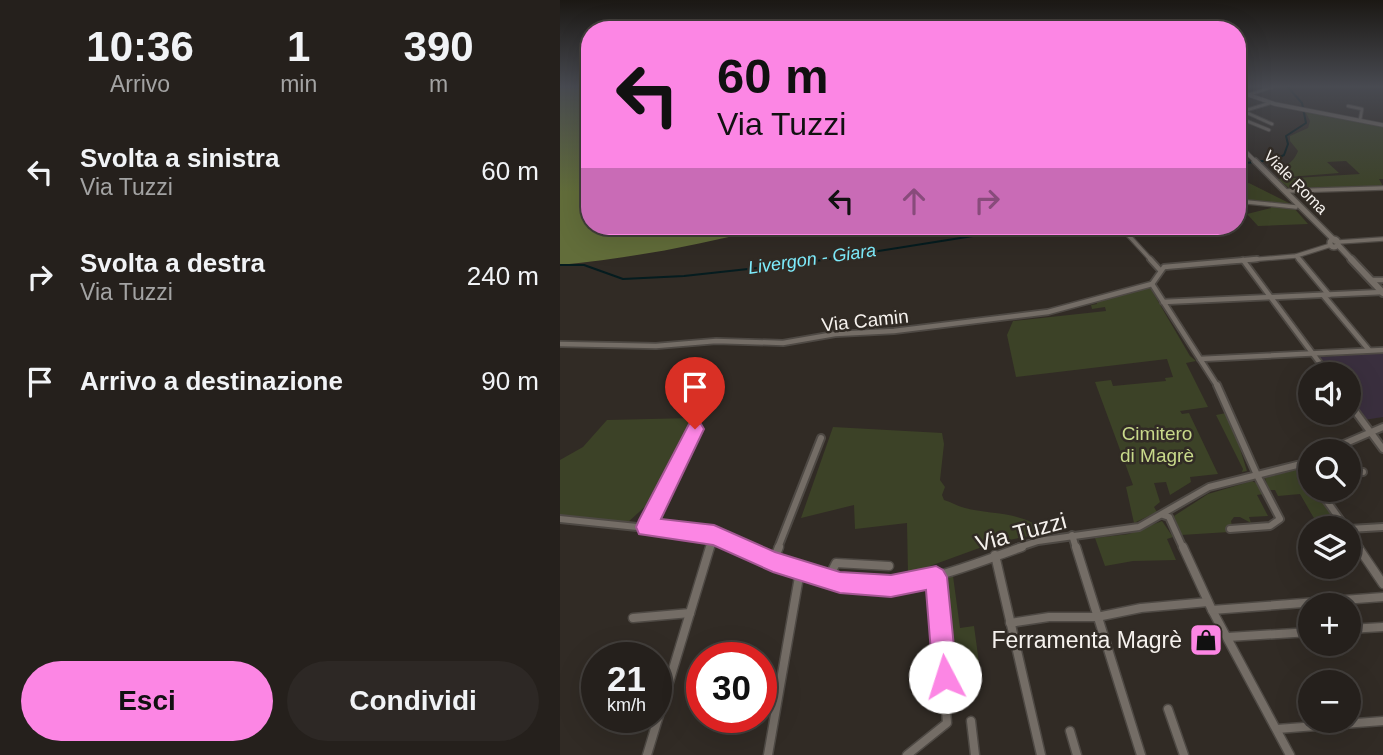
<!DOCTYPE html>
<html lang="it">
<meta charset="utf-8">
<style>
:root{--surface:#25201c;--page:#2d2825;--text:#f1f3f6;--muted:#a3a3a3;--line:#423e3b;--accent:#fc86e4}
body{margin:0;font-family:Helvetica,sans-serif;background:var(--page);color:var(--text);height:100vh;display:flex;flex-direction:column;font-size:26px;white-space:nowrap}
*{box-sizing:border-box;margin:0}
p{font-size:23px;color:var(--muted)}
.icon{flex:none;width:38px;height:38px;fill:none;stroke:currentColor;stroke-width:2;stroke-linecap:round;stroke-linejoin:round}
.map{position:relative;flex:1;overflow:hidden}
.sheet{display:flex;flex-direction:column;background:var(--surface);width:560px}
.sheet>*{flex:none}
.hud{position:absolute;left:21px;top:21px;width:665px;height:214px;border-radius:28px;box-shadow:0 7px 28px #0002,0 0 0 2px var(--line);background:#fc86e4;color:#111;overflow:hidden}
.buttons{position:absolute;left:738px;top:362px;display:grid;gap:14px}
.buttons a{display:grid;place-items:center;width:63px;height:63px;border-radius:50%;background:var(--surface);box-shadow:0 7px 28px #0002,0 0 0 2px var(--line);font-size:35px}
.speed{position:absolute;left:21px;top:642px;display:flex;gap:14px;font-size:35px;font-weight:700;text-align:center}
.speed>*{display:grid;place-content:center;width:91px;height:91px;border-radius:50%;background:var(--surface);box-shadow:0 7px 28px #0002,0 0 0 2px var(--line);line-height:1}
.speed small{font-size:18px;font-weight:400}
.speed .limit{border:10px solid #d22;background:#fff;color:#111}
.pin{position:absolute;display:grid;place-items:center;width:60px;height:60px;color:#fff;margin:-72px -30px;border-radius:50% 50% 50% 0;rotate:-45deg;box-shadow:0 0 7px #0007}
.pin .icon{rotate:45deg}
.me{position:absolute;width:77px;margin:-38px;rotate:355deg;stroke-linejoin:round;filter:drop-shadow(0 0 5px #0008)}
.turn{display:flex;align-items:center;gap:24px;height:147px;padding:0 21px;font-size:32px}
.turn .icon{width:91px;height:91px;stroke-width:2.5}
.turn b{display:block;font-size:49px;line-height:60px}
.lanes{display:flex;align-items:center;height:66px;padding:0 21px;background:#0003;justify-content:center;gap:35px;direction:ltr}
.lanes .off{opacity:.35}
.eta{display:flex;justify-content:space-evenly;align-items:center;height:119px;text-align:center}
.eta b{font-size:42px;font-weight:700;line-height:49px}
.primary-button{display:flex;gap:14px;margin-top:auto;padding:14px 21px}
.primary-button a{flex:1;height:80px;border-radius:42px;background:var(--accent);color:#111;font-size:28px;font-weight:700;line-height:80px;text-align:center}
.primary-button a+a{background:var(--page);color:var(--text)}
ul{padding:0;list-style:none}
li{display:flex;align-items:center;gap:21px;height:105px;padding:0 21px}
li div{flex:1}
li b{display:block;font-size:26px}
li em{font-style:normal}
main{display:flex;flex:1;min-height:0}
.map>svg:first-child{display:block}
</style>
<main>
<section class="sheet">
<div class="eta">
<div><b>10:36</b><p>Arrivo</p></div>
<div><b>1</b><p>min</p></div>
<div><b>390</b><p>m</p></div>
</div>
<ul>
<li><svg class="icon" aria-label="left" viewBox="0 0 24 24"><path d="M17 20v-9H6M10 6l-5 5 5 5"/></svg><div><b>Svolta a sinistra</b><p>Via Tuzzi</p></div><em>60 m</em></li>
<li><svg class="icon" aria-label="right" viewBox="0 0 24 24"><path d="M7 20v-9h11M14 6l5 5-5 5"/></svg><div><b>Svolta a destra</b><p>Via Tuzzi</p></div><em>240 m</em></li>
<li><svg class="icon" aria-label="arrive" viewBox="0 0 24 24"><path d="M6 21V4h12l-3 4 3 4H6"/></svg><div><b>Arrivo a destinazione</b></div><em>90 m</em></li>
</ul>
<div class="primary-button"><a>Esci</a><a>Condividi</a></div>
</section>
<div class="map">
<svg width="823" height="755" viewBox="0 0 823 755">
<rect width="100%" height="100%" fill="#312b25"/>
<path fill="#3a2f3e" d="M823 353V417L804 420 789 403V374H769L758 357Z"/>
<g fill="#3c4227">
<path d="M745 111 823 125V179H819L823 186 730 189 718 179 800 174 786 161 767 162 779 173 729 177 722 169 707 168C722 168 732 166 738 151L730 141V136L748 128 750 121Z"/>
<path d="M677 179 683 185 689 183 731 204 677 201Z"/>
<path d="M711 205 734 208 748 224 698 226 687 214 711 208Z"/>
<path d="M589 286 630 356 636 361 626 363 648 407 620 411 622 414 629 413 658 474 630 477 631 482 610 495 606 482 594 483 600 502 594 507 597 512 574 523 566 487 573 485 535 382 551 380 553 386 606 381 605 378 613 377 607 359 456 377 447 335 453 321 546 311 545 307 532 309 531 305 537 304 535 300Z"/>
<path d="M666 413 674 430 687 471 682 472 683 469 656 415Z"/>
<path d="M134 418 100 493 67 523 0 517V460L23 447 47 420Z"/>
<path d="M273 427 382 433 384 444 380 480 385 487 382 495 384 500C391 502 397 506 405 508 430 515 467 511 485 533L433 543 348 574 347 523 295 529 294 505 241 518Z"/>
<path d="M736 470 743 471 749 479 751 490 759 494 780 525 759 527 740 494 718 496 715 490H709L705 478Z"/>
<path d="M692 481 698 484 703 494 697 495 708 516 689 517 691 523 680 517H674L671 521 672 526H666L669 532 621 535 614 516 648 494Z"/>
<path d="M602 521 613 537 607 539 616 560 573 561 545 566 535 538 569 534Z"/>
<path d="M393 576 400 628 414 626 419 663 412 661 410 653 401 654 397 642 393 648 386 649 380 587 384 580Z"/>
</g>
<path fill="#626d3a" d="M0 86H30V226H211C142 245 71 258 0 265Z"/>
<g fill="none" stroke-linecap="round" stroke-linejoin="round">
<g stroke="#051c1f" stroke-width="2">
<path d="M677 164 713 160 724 155 728 144 726 136 746 123 742 103 727 86"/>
<path d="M0 265H24L63 279 124 276 243 263 413 236 444 235 506 226"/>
</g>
<defs>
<g id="minor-far4">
<path d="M688 95 712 87"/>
<path d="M677 97 687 95"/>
<path d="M788 106 802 109 800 120"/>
<path d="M683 111 712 124"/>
<path d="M677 113 710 103"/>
<path d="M677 117 709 130"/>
</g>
<g id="minor-far3">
<path d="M726 191 823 188"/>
<path d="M677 201 736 207"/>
<path d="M560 226 592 261"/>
<path d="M779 242 823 239"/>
<path d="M736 256 740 261"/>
<path d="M676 261 736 256 771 245"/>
</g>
<g id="minor-far2">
<path d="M590 259 600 270"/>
<path d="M739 259 769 295"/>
<path d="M683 260 768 374"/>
<path d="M812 280H823"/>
<path d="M592 284 658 387"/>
<path d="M763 295 809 350"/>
<path d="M603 302 823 292"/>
<path d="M0 344 96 346 156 341 223 343 275 334 334 331 488 312 592 284 604 267 697 259"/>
<path d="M640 359 823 350"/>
</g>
<g id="minor-far1">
<path d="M657 385 697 475 720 519 710 526 670 529"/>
<path d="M789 403 823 449"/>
<path d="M765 452 823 427"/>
<path d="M741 464 751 478"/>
<path d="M789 473 803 472"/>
<path d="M759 490 786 528"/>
<path d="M603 515 609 517 623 548"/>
<path d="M0 519 154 535 186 548"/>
<path d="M86 527 135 429"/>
<path d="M789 529 823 527"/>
<path d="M789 534 799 548"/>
<path d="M512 535 516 548"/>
<path d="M150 548 154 535"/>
<path d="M218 548 261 438"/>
<path d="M457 548 478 541 579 527 649 487 741 464 751 459"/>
</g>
<g id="minor">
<path d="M182 547C213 560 245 575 278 582 342 596 404 567 462 547"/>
<path d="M516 547 581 755"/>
<path d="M623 547 652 610 730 755"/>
<path d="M798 547 823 584"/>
<path d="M435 555 481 755"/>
<path d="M213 562 219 547"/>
<path d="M268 579 276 563 329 566"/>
<path d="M652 610 823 597"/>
<path d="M73 618 130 613"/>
<path d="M450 623 489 617H537L581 608 648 602"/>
<path d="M789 629 823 627"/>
<path d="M668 637 751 632"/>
<path d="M608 709 624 755"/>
<path d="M411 721 415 755"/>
<path d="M717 729 823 721"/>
<path d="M510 731 517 755"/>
<path d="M87 755 150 547"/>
<path d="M208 755 240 571"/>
<path d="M347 755 387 723 376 577"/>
</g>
<path id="tertiary" d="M677 91 715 104 823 125"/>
<path id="secondary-far2" d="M677 143 697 163"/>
<g id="secondary-far1">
<path d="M695 161 775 241"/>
<circle cx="774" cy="243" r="4"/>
<path d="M779 246 793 261"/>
</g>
<path id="secondary" d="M791 259 823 293"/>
</defs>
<use href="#minor-far4" stroke="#4e4944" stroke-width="4.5"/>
<use href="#minor-far3" stroke="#4e4944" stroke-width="6"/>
<use href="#minor-far2" stroke="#4e4944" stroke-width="8"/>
<use href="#minor-far1" stroke="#4e4944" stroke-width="10"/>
<use href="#minor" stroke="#4e4944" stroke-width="11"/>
<use href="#tertiary" stroke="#4e4944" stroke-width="5"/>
<use href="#secondary-far2" stroke="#4e4944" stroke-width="5"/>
<use href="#secondary-far1" stroke="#4e4944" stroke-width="8"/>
<use href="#secondary" stroke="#4e4944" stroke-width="10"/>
<use href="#minor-far4" stroke="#746d66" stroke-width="2.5"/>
<use href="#minor-far3" stroke="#746d66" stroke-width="3.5"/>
<use href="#minor-far2" stroke="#746d66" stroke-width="4.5"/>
<use href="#minor-far1" stroke="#746d66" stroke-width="6"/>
<use href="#minor" stroke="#746d66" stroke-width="8"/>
<use href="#tertiary" stroke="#746d66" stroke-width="3.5"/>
<use href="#secondary-far2" stroke="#746d66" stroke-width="3.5"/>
<use href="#secondary-far1" stroke="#746d66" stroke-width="5"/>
<use href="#secondary" stroke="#746d66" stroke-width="6"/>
</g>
<linearGradient id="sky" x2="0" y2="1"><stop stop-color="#1b1814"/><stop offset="0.45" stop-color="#484a51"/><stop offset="1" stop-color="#484a51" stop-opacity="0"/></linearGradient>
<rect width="823" height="192" fill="url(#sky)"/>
<path fill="#fc86e4" stroke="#a45794" stroke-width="2" d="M135 422 141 424 144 429 101 519 154 525 215 552 280 572 331 575 376 566 383 570 387 577 397 677 394 686 385 689 377 686 373 677 366 590 331 597 280 593 213 572 153 545 79 534 76 527 79 520 129 424Z"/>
<defs>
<symbol id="shop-square" viewBox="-11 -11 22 22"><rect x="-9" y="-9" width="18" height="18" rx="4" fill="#fc86e4" stroke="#312b25"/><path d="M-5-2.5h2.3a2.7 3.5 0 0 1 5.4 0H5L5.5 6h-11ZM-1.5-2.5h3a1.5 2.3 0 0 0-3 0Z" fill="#111"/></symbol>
</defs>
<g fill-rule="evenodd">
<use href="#shop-square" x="627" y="621" width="38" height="38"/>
</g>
<g text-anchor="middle" stroke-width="5" stroke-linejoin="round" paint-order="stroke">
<g font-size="16" fill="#f6f2ee" stroke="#312b25">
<text transform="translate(736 182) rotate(45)" y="6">Viale Roma</text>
</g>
<g font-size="18" font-style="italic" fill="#7feefe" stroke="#312b25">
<text transform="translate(252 259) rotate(-8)" y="6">Livergon - Giara</text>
</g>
<g font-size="19" fill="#f6f2ee" stroke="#312b25">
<text transform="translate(305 320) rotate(-6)" y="7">Via Camin</text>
</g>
<g font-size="19" fill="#c8d98a" stroke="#312b25">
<text x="597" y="440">Cimitero<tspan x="597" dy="22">di Magrè</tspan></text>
</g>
<g font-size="23" fill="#f6f2ee" stroke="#312b25">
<text transform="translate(461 532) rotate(-15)" y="8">Via Tuzzi</text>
</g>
<g font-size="23" fill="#f6f2ee" stroke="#312b25" text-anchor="end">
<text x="622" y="648">Ferramenta Magrè</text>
</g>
</g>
</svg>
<div class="buttons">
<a><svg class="icon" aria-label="sound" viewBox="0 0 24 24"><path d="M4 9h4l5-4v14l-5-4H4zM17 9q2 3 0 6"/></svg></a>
<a><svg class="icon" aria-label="search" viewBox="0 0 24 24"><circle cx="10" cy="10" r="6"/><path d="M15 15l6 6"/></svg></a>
<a><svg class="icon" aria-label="layers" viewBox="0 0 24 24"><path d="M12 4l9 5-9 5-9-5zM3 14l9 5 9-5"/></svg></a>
<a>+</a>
<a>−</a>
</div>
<div class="speed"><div>21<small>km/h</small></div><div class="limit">30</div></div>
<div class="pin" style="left:135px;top:429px;background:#d93025"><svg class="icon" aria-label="arrive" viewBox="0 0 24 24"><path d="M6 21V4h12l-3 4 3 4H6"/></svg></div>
<svg class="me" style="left:385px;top:677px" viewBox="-20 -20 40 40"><circle r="19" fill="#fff"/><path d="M0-13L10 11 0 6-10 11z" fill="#fc86e4"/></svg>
<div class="hud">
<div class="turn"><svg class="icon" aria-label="left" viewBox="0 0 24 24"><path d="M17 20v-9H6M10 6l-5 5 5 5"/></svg><div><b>60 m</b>Via Tuzzi</div></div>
<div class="lanes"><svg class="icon" aria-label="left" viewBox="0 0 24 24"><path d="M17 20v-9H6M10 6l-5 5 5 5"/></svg><svg class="icon off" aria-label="ahead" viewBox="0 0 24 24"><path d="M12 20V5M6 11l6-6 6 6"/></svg><svg class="icon off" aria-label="right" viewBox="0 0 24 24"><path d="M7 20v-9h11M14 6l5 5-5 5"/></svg></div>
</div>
</div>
</main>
